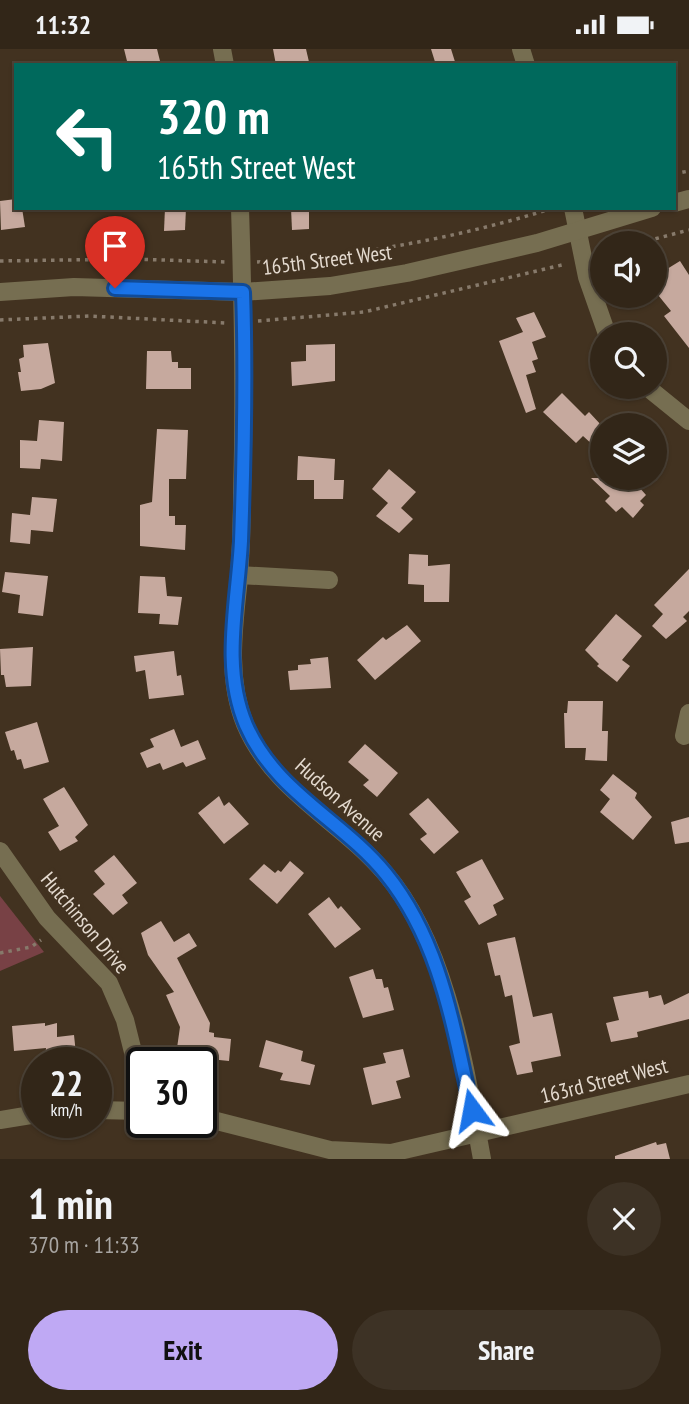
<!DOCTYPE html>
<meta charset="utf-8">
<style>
:root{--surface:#322618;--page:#3d3225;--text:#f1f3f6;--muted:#a8a5a2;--line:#4d4337;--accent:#bfa9f4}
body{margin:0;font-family:"PT Sans Narrow",sans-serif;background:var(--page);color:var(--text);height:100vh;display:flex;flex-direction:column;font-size:26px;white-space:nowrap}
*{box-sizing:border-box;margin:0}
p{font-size:23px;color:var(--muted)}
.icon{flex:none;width:38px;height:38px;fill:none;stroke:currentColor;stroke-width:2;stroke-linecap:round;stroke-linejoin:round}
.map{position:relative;height:1110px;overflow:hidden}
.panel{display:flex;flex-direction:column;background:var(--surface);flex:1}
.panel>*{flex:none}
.hud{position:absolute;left:14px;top:14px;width:662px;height:147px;border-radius:0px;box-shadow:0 2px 5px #0004,0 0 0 2px var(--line);background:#00695c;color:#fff;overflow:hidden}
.fabs{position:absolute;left:590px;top:182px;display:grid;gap:14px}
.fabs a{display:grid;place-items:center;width:77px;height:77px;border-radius:50%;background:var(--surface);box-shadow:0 2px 5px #0004,0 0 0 2px var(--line);font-size:35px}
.speed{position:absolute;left:21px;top:998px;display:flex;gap:14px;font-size:35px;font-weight:700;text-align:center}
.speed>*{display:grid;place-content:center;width:91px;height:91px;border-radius:50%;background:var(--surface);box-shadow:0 2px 5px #0004,0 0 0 2px var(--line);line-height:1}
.speed small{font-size:18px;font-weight:400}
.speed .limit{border:4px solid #111;border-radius:10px;background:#fff;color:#111}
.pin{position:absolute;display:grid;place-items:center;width:60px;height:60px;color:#fff;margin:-72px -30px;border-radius:50% 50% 50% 0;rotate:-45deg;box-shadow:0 0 7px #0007}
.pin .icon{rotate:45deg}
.me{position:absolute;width:77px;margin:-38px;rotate:347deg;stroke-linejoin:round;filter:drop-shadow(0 0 5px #0008)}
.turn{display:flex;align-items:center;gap:24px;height:147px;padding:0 28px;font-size:32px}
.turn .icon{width:91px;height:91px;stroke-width:2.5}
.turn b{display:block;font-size:49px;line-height:60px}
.round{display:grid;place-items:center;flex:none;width:74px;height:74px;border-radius:37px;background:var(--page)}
.headline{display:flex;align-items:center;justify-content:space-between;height:119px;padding:0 28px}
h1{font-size:42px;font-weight:700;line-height:52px}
.cta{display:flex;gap:14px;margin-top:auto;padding:14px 28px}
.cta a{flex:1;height:80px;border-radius:42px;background:var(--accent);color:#111;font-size:28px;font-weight:700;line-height:80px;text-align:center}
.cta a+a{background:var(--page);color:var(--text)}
.status{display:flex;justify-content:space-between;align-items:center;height:49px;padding:0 35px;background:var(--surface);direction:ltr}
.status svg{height:19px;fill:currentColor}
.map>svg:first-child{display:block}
</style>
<div class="status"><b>11:32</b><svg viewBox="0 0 49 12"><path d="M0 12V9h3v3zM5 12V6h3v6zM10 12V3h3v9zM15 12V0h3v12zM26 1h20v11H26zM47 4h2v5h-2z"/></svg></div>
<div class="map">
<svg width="689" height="1110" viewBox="0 0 689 1110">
<rect width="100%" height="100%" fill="#423220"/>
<path fill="#784145" d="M0 847 44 903 0 922Z"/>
<g fill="#c6a99e">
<path d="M124 0H157L161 16H128Z"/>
<path d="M273 0H306L309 13 276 16Z"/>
<path d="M431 0H451L456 16H436Z"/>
<path d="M16 150V159H22L25 178 1 181 0 152Z"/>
<path d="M165 159H186L185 181 164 182Z"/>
<path d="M291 159H309V180L292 181Z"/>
<path d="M680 212 689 226V299L664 267 671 262 654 241V228Z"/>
<path d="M534 263 546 288 532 293 538 310 532 312 536 323 526 326 536 360 526 364 499 292 523 283 516 269Z"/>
<path d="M48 294 55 334 41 340 21 342 18 323H21L19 310 24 308 23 296Z"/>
<path d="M335 295V332L292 337 291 313 306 312V296Z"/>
<path d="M147 302H171L172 313H178V319H191V340H146Z"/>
<path d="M562 344 585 367 589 363 602 377V390L594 397 583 387 576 394 543 363Z"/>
<path d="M39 371 64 373 62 412 41 410 40 420 20 419V391L37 392Z"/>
<path d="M157 380 188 381 186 430H169V467H175V476H186L185 501 140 497V456L152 453Z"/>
<path d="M298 407 335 410 334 431H344L343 450H314V431H297Z"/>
<path d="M389 420 416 443 401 459 413 470 399 484 376 467 388 454 372 440Z"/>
<path d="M591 429H631L646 446 640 452 644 456 633 469 622 458 616 463 605 452 610 447Z"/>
<path d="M32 448 57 450 53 483 31 481 30 495 10 493 12 464 30 466Z"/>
<path d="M409 505 428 506V517L450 515 449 553H424V536L408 535Z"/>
<path d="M689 520V562L683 568 687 572 666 590 652 577 663 565 654 556Z"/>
<path d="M5 523 48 527 43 567 18 564 20 546 2 543Z"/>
<path d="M140 527 165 528 167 547 182 548 178 576 159 575 160 565 138 564Z"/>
<path d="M616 565 642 587 622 611 630 617 617 633 597 617 599 615 585 601Z"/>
<path d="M407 576 421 592 375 631 357 611 383 588 386 591Z"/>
<path d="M33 598 31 637 6 638 4 626H1L0 600Z"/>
<path d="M174 602 177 627 181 626 184 646 149 650 145 621 136 623 134 607Z"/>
<path d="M328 608 331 639 290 641 288 622 298 621V616L311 615 310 610Z"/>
<path d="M568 652H603L602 682H608L607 712 585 711 586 699H565L564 664H567Z"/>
<path d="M37 673 49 713 24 720 21 710 17 711 14 701 11 702 5 683Z"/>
<path d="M174 680 181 698 198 691 206 710 186 718 183 713 163 721 160 714 147 719 140 704 154 698 150 690Z"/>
<path d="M365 695 398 724 377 748 363 736 369 731 348 713Z"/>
<path d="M613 725 637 744 635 749 652 768 633 791 600 763 610 750 600 741Z"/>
<path d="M64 738 88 776 75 788 78 792 60 802 48 783 59 777 43 750Z"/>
<path d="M219 747 224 757 229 753 249 775 224 795 198 764Z"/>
<path d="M428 749 459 783 434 805 420 790 427 785 409 765Z"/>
<path d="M689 768V793L675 795 671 773Z"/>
<path d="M114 806 137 834 122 846 128 854 113 866 93 845 105 835 94 822Z"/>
<path d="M482 810 504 850 493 856 497 866 479 876 464 852 471 848 456 823Z"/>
<path d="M290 812 304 824 277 855 249 830 264 815 275 824 278 821 281 823Z"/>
<path d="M329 848 338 860 341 857 361 880 335 899 308 865Z"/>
<path d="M161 872 174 893 189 884 197 897 177 909 210 974 209 983 214 984V988L231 990 229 1012 190 1008 188 1013H175L180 978 166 946 174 943 148 906 141 884Z"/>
<path d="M515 888 533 968 552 964 561 1007 531 1013 533 1023 517 1026 509 997 520 994 512 946 505 948 500 926 495 927 487 894Z"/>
<path d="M373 920 376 930H382L384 939 388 938 394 961 363 969 349 928Z"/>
<path d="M648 942 649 949 661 946 664 956 689 944V970L637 983 638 988 611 993 606 974 619 971 613 948Z"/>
<path d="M45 974V977L57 974V988L74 986 76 1005 45 1009 46 999 14 1002 12 977Z"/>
<path d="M266 991 303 1002 301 1012 315 1016 310 1036 280 1031 283 1024 259 1018Z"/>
<path d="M403 1000 410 1028 396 1032 401 1049 372 1056 363 1019 386 1014 383 1004Z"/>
<path d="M656 1093 657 1096 666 1094 670 1110H615V1107Z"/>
</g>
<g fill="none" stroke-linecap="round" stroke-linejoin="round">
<g stroke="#877a6b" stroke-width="3.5" stroke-dasharray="3.5 5" stroke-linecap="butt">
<path d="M674 125 689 122"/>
<path d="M639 194 689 181"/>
<path d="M0 212 130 210 225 213"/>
<path d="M257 213C357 207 459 189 553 159"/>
<path d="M0 271 89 267 226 274"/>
<path d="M258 272 364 263 566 215"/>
<path d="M0 904 31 898 41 891"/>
</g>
<g stroke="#766e51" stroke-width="18">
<path d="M222 0 225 16"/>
<path d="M521 0 526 16"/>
<path d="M674 154 689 150"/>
<path d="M240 159C243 254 245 349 242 444 242 472 241 501 239 529 234 576 226 629 245 675 273 742 340 771 385 824 447 896 465 1018 482 1110"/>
<path d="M573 159 587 228 607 285"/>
<path d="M0 243 74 238 243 243 330 237 407 224 537 194 652 159"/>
<path d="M647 338 689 372"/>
<path d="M239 526 329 531"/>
<path d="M684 687 689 664"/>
<path d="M0 802 47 869 109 934 125 971 134 1007V1062"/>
<path d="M96 1061 142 1062"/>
<path d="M201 1068 330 1101 391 1104 689 1035"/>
<path d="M0 1071 37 1065"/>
</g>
</g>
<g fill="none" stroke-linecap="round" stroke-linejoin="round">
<defs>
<path id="route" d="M115 239 243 243C246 326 244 409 241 492 238 552 221 618 246 676 275 743 342 771 386 825 441 893 453 978 472 1061"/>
</defs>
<use href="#route" stroke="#114b97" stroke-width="18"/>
<use href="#route" stroke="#1a73e8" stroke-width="12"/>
</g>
<g text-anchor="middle" stroke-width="7" stroke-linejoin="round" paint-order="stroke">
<g font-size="21" fill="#e4dacf" stroke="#423220">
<text transform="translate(327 211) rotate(-7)" y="7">165th Street West</text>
<text transform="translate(340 751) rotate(42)" y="7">Hudson Avenue</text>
<text transform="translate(85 874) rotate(50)" y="7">Hutchinson Drive</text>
<text transform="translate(604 1032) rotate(-14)" y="7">163rd Street West</text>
</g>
</g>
</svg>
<div class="fabs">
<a><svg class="icon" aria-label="sound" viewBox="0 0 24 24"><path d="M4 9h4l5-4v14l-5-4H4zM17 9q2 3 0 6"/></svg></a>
<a><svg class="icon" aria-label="search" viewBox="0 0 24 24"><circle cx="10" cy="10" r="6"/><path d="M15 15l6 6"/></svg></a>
<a><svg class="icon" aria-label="layers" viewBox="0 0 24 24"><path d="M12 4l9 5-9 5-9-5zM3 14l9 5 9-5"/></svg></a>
</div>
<div class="speed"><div>22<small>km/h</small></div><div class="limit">30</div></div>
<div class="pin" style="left:115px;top:239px;background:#d93025"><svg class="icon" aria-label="arrive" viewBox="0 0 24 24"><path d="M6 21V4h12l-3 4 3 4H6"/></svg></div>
<svg class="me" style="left:472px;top:1061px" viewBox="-20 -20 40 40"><path d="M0-17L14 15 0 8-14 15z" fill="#1a73e8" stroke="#fff" stroke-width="4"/></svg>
<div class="hud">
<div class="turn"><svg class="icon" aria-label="left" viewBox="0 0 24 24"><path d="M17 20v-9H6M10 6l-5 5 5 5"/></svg><div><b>320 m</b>165th Street West</div></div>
</div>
</div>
<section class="panel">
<div class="headline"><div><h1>1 min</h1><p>370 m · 11:33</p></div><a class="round"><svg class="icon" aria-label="close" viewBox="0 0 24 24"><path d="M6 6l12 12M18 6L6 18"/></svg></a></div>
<div class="cta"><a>Exit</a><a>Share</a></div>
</section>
